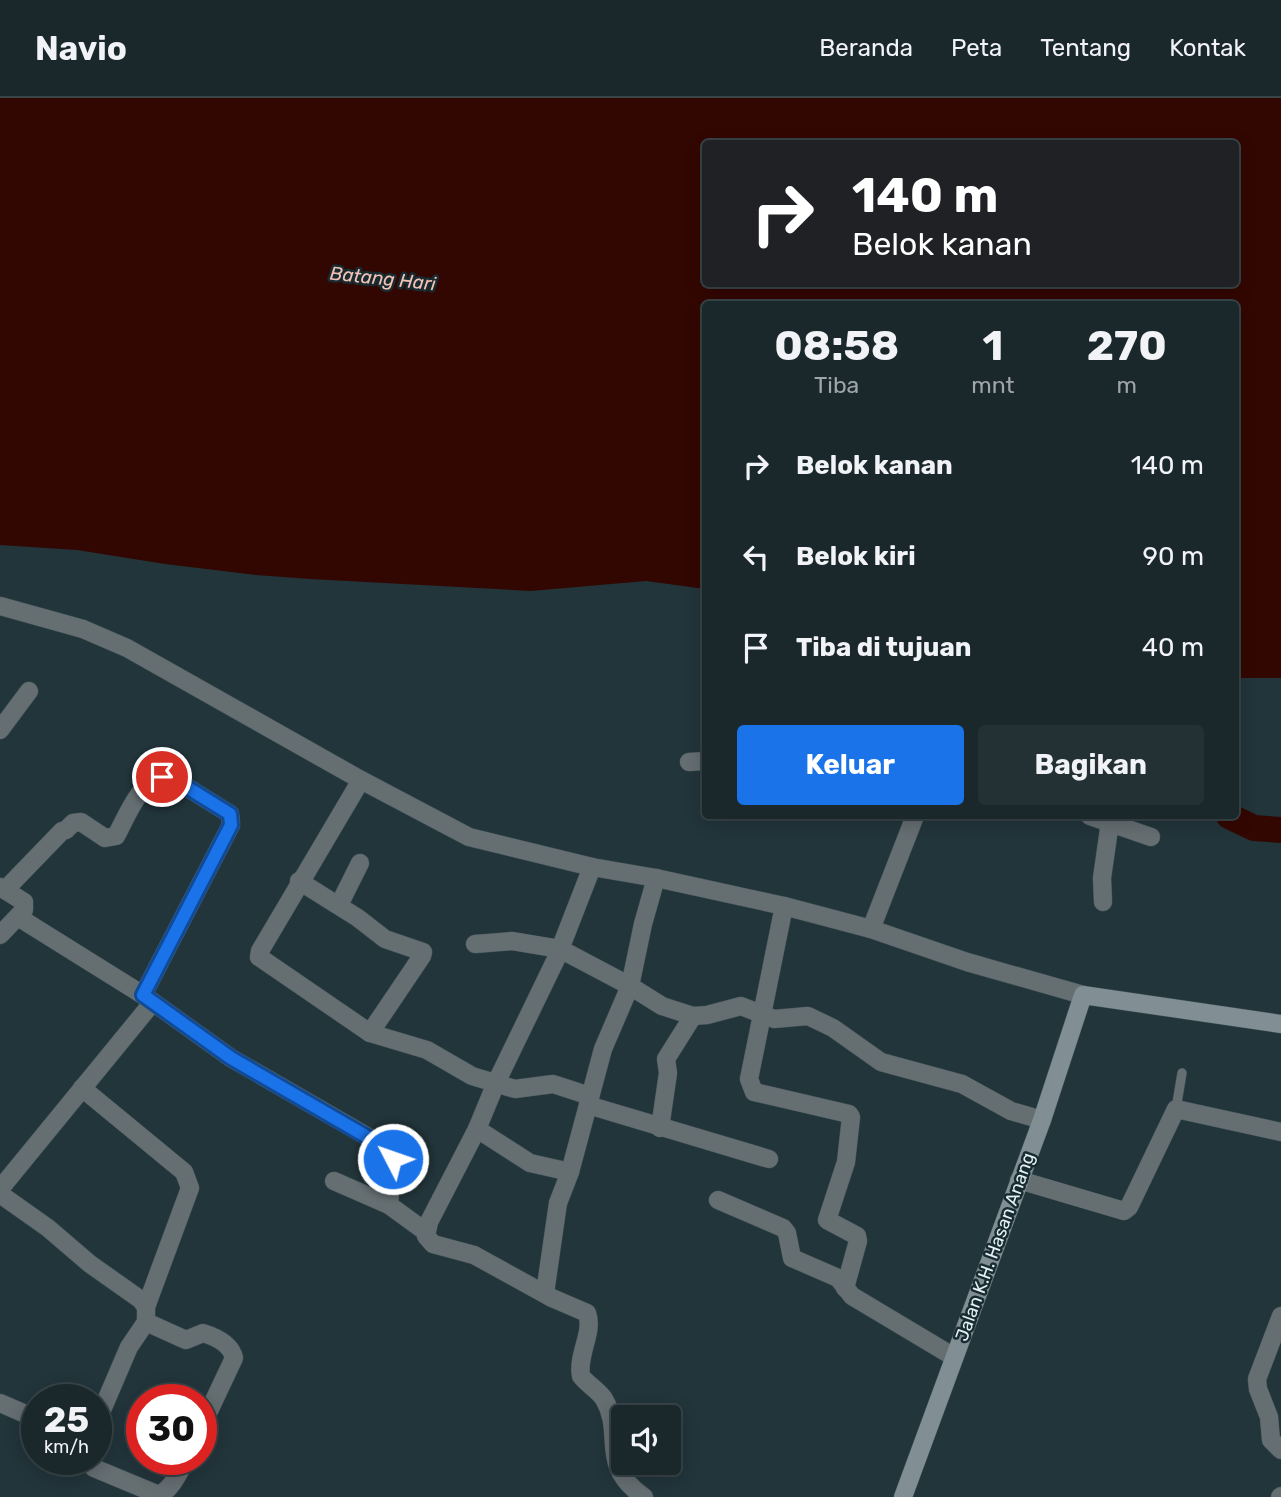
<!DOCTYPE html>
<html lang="id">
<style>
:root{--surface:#1a282c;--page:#233034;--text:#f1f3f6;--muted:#9fa6a9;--line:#384448;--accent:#1a73e8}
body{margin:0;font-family:Rubik,sans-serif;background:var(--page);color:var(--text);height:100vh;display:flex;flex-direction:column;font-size:26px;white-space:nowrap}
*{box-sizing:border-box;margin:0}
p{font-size:23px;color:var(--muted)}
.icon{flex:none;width:38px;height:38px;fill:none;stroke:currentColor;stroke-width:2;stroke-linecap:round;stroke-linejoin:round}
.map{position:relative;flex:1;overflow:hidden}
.drawer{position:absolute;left:702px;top:203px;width:537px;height:518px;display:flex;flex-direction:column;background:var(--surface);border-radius:7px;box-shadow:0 4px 18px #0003,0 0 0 2px var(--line)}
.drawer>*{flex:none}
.top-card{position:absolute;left:702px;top:42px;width:537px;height:147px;border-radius:7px;box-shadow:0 4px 18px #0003,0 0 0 2px var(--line);background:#202124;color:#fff;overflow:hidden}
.fabs{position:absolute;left:611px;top:1307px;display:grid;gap:14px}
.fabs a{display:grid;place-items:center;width:70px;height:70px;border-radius:7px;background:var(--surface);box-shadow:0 4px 18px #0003,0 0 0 2px var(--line);font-size:35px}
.speed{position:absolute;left:21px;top:1286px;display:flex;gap:14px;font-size:35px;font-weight:700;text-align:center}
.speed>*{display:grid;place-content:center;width:91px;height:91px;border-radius:50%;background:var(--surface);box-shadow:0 4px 18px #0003,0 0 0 2px var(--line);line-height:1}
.speed small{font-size:18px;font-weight:400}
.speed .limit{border:10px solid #d22;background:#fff;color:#111}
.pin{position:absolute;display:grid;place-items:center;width:60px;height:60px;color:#fff;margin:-30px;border:4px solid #fff;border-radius:50%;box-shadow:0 2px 7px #0007}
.me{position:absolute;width:77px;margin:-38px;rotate:311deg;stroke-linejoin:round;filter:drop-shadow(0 0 5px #0008)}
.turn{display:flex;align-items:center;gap:24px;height:147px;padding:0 35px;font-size:32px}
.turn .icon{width:91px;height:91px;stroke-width:2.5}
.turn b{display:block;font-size:49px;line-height:60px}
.eta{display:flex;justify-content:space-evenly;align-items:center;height:119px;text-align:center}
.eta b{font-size:42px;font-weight:700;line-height:49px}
.action{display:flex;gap:14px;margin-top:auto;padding:14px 35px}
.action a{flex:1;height:80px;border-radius:7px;background:var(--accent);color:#fff;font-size:28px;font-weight:700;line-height:80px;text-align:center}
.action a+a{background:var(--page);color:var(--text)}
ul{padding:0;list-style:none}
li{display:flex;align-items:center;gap:21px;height:91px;padding:0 35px}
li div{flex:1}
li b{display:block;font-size:26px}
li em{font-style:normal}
header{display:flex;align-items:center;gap:42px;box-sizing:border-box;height:98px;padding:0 35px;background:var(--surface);border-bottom:2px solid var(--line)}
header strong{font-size:33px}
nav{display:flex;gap:38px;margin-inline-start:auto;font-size:24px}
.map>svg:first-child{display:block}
</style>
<header>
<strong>Navio</strong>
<nav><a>Beranda</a><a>Peta</a><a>Tentang</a><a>Kontak</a></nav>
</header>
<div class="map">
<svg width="1281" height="1399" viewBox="0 0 1281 1399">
<rect width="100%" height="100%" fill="#22353b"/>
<path fill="#330701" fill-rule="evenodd" d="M0 0H1281V580H1236V206H705V491L646 483 531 493 310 481 256 477 165 466 77 452 0 447ZM705 46H1236V186H705Z"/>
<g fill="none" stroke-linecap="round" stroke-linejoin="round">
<path stroke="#330701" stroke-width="26" d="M1229 718 1254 730 1281 732"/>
<defs>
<path id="service" d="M1176 1011 1182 975"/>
<g id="minor">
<path d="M0 632 29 593"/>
<path d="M689 664 705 663"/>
<path d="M361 682 260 853 259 859 370 935 427 952 472 978 515 991 553 986 590 998"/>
<path d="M1090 718 1151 739"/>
<path d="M592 769 557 859 496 985 477 1031 429 1124 426 1138 433 1146 474 1157 552 1200 587 1215C594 1235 577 1256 581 1278 588 1287 598 1292 604 1301 625 1337 597 1366 644 1399"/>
<path d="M299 783 358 820 385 841 423 854 422 858 370 935"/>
<path d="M0 789 24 804V812L0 837"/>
<path d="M5 792 62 733 66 732 73 725 81 724 105 740 116 738C129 715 141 676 172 680L230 716 231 727 143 897"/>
<path d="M1103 804 1102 780 1110 724"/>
<path d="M339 807 360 765"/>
<path d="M784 808 749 981 754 994 849 1016 851 1019 846 1064 827 1122 857 1138 858 1143 845 1190"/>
<path d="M18 819 143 897 231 960 389 1051 392 1055 393 1061 389 1107"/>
<path d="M871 831 915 718"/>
<path d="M475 846 512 843 560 851 630 888 662 908 693 918 707 917 741 908 774 921 808 918 833 930 881 964 962 986 1011 1013 1042 1022"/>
<path d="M82 990 184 1074 190 1090 146 1209"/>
<path d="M588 1007 769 1061"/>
<path d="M660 1030 668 975 666 961 693 918"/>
<path d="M477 1031 530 1065 570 1074"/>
<path d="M1019 1082 1124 1113 1129 1109 1176 1011 1281 1034"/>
<path d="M334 1083 389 1107 426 1134"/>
<path d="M0 1091 153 904"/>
<path d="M0 1096 48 1130 90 1166 141 1202 146 1209V1224L129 1249 96 1326"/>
<path d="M718 1102 783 1130 787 1135 792 1160 838 1180 852 1198 954 1259"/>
<path d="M545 1195 558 1105 570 1074 603 951 630 888 643 826 656 780"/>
<path d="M1281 1218 1257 1281 1258 1291 1269 1319 1271 1342 1281 1352"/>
<path d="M146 1224 186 1242 203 1235C216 1239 231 1246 234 1260L201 1330"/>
<path d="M0 1305 37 1321"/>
<path d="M86 1362 94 1370 159 1397C173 1390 178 1375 186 1362"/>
<path d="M1280 1399 1281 1398"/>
</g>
<path id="tertiary" d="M0 508 83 531 127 550 361 682 469 739 592 769 656 780 784 808 871 831 967 864 1083 897"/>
<path id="secondary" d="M903 1399 1042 1022 1083 897 1281 926"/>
</defs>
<use href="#service" stroke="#415359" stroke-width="10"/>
<use href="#minor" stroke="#415359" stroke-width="19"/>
<use href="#tertiary" stroke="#415359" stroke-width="19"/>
<use href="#secondary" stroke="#415359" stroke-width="19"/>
<use href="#service" stroke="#656e71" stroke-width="9"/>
<use href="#minor" stroke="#656e71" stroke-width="18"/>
<use href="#tertiary" stroke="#656e71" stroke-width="18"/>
<use href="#secondary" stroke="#818f95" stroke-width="18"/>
</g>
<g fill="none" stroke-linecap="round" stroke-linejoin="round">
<defs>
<path id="route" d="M162 679 172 680 230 716 231 727 143 897 231 960 388 1051 393 1055V1061"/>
</defs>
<use href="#route" stroke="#114b97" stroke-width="18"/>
<use href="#route" stroke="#1a73e8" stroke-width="12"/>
</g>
<g text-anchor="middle" stroke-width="5" stroke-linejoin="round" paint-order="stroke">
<g font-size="18" fill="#e5f0f4" stroke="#182b31">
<text transform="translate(995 1149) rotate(-70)" y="6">Jalan K.H. Hasan Anang</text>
</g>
<g font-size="19" font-style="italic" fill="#f4c2b5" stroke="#182b31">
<text transform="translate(383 180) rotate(6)" y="7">Batang Hari</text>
</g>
</g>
</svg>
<div class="fabs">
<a><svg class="icon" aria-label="sound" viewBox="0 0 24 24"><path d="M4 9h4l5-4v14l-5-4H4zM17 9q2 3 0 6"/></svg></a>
</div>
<div class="speed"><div>25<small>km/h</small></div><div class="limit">30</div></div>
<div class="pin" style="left:162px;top:679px;background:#d93025"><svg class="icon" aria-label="arrive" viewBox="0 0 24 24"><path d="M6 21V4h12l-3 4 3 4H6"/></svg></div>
<svg class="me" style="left:393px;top:1061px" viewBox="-20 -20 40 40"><circle r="17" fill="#1a73e8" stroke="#fff" stroke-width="3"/><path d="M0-11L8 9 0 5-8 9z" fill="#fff"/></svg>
<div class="top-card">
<div class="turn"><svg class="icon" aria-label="right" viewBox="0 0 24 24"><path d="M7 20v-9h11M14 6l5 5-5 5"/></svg><div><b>140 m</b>Belok kanan</div></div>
</div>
<section class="drawer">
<div class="eta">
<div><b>08:58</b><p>Tiba</p></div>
<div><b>1</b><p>mnt</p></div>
<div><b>270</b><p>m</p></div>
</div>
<ul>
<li><svg class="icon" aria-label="right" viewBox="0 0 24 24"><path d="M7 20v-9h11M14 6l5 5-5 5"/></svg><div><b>Belok kanan</b></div><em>140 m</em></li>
<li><svg class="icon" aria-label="left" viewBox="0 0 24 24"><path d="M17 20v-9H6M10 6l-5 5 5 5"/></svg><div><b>Belok kiri</b></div><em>90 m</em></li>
<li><svg class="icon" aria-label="arrive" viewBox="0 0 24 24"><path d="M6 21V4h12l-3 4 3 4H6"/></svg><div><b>Tiba di tujuan</b></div><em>40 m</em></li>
</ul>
<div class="action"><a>Keluar</a><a>Bagikan</a></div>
</section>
</div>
